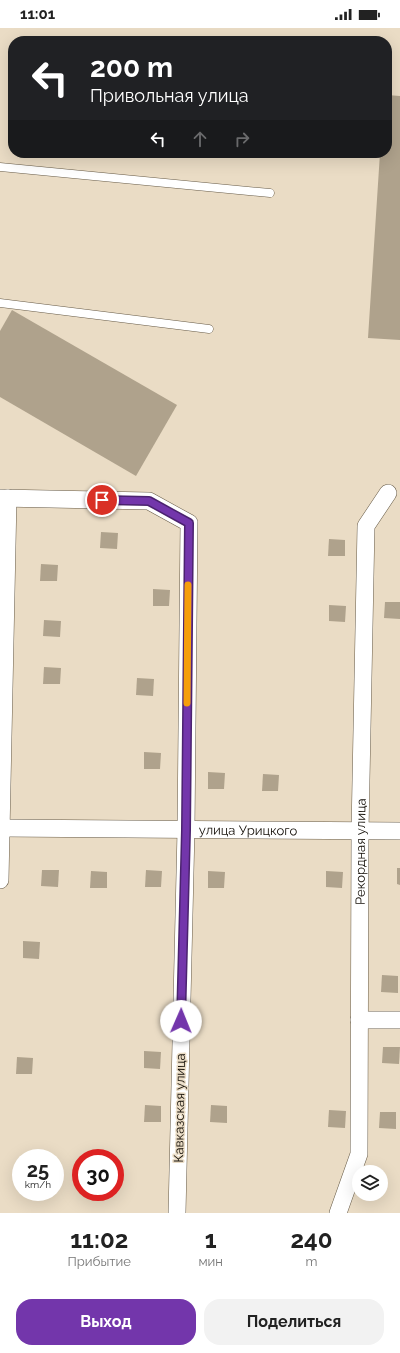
<!DOCTYPE html>
<html lang="ru">
<meta charset="utf-8">
<style>
:root{--surface:#fff;--page:#f2f2f2;--text:#222;--muted:#767676;--accent:#7336ab}
body{margin:0;font-family:Raleway,sans-serif;background:var(--page);color:var(--text);height:100vh;display:flex;flex-direction:column;font-size:15px;white-space:nowrap}
*{box-sizing:border-box;margin:0}
p{font-size:13px;color:var(--muted)}
.icon{flex:none;width:22px;height:22px;fill:none;stroke:currentColor;stroke-width:2;stroke-linecap:round;stroke-linejoin:round}
.map{position:relative;height:1185px;overflow:hidden}
.drawer{display:flex;flex-direction:column;background:var(--surface);flex:1}
.drawer>*{flex:none}
.banner{position:absolute;left:8px;top:8px;width:384px;height:122px;border-radius:16px;box-shadow:0 4px 16px #0002;background:#202124;color:#fff;overflow:hidden}
.tools{position:absolute;left:352px;top:1137px;display:grid;gap:8px}
.tools a{display:grid;place-items:center;width:36px;height:36px;border-radius:50%;background:var(--surface);box-shadow:0 4px 16px #0002;font-size:20px}
.speed{position:absolute;left:12px;top:1121px;display:flex;gap:8px;font-size:20px;font-weight:700;text-align:center}
.speed>*{display:grid;place-content:center;width:52px;height:52px;border-radius:50%;background:var(--surface);box-shadow:0 4px 16px #0002;line-height:1}
.speed small{font-size:10px;font-weight:400}
.speed .limit{border:6px solid #d22;background:#fff;color:#111}
.pin{position:absolute;display:grid;place-items:center;width:34px;height:34px;color:#fff;margin:-17px;border:2px solid #fff;border-radius:50%;box-shadow:0 1px 4px #0007}
.me{position:absolute;width:44px;margin:-22px;rotate:1deg;stroke-linejoin:round;filter:drop-shadow(0 0 3px #0008)}
.turn{display:flex;align-items:center;gap:14px;height:84px;padding:0 16px;font-size:18px}
.turn .icon{width:52px;height:52px;stroke-width:2.5}
.turn b{display:block;font-size:28px;line-height:34px}
.lanes{display:flex;align-items:center;height:38px;padding:0 16px;background:#0003;justify-content:center;gap:20px;direction:ltr}
.lanes .off{opacity:.35}
.eta{display:flex;justify-content:space-evenly;align-items:center;height:68px;text-align:center}
.eta b{font-size:24px;font-weight:700;line-height:28px}
.action{display:flex;gap:8px;margin-top:auto;padding:8px 16px}
.action a{flex:1;height:46px;border-radius:16px;background:var(--accent);color:#fff;font-size:16px;font-weight:700;line-height:46px;text-align:center}
.action a+a{background:var(--page);color:var(--text)}
.status{display:flex;justify-content:space-between;align-items:center;height:28px;padding:0 20px;background:var(--surface);direction:ltr}
.status svg{height:11px;fill:currentColor}
.map>svg:first-child{display:block}
</style>
<div class="status"><b>11:01</b><svg viewBox="0 0 49 12"><path d="M0 12V9h3v3zM5 12V6h3v6zM10 12V3h3v9zM15 12V0h3v12zM26 1h20v11H26zM47 4h2v5h-2z"/></svg></div>
<div class="map">
<svg width="400" height="1185" viewBox="0 0 400 1185">
<rect width="100%" height="100%" fill="#eadcc5"/>
<g fill="#afa28c">
<path d="M387 67 400 68V312L368 310 380 125H387Z"/>
<path d="M12 282 177 377 136 448 0 369V303Z"/>
<path d="M101 504 118 505 117 521 100 520Z"/>
<path d="M329 511 345 512V528H328Z"/>
<path d="M41 536 58 537 57 553H40Z"/>
<path d="M153 561 170 562 169 578H153Z"/>
<path d="M385 574H400V591L384 590Z"/>
<path d="M329 577 346 578 345 594 329 593Z"/>
<path d="M44 592 61 593 60 609 43 608Z"/>
<path d="M44 639 61 640 60 656H43Z"/>
<path d="M137 650 154 651 153 668 136 667Z"/>
<path d="M144 724 161 725 160 741H144Z"/>
<path d="M208 744 225 745 224 761H208Z"/>
<path d="M263 746 279 747 278 763H262Z"/>
<path d="M397 840H400V857L397 856Z"/>
<path d="M42 842H59L58 859 41 858Z"/>
<path d="M146 842 162 843 161 859H145Z"/>
<path d="M91 843 107 844V860H90Z"/>
<path d="M208 843 225 844 224 860H208Z"/>
<path d="M326 843 343 844 342 860 326 859Z"/>
<path d="M23 913 40 914 39 931 23 930Z"/>
<path d="M382 947 398 948V965L381 964Z"/>
<path d="M383 1019H400L399 1036 382 1035Z"/>
<path d="M144 1023 161 1024 160 1041 144 1040Z"/>
<path d="M17 1029 33 1030 32 1046H16Z"/>
<path d="M145 1077 161 1078V1094H144Z"/>
<path d="M211 1077 227 1078V1095L210 1094Z"/>
<path d="M329 1082 346 1083 345 1100 328 1099Z"/>
<path d="M380 1084H396V1101L379 1100Z"/>
</g>
<g fill="none" stroke-linecap="round" stroke-linejoin="round">
<defs>
<g id="service">
<path d="M0 139 270 165"/>
<path d="M0 275 209 301"/>
</g>
<g id="minor">
<path d="M0 470 149 473 189 495 186 802 177 1185"/>
<path id="s1" d="M0 800 400 803"/>
<path d="M0 852 8 470"/>
<path d="M359 992H400"/>
<path id="s2" d="M338 1185 359 1126 360 803 366 498 388 465"/>
</g>
</defs>
<use href="#service" stroke="#675b47" stroke-width="9"/>
<use href="#minor" stroke="#675b47" stroke-width="18"/>
<use href="#service" stroke="#fff" stroke-width="8"/>
<use href="#minor" stroke="#fff" stroke-width="17"/>
</g>
<g fill="none" stroke-linecap="round" stroke-linejoin="round">
<defs>
<path id="route" d="M102 472 149 473 189 495 186 802 181 993"/>
</defs>
<use href="#route" stroke="#4b236f" stroke-width="10"/>
<use href="#route" stroke="#7336ab" stroke-width="7"/>
<path stroke="#f59e0b" stroke-width="7" d="M187 675 188 557"/>
</g>
<g text-anchor="middle" stroke-width="3" stroke-linejoin="round" paint-order="stroke">
<g font-size="13" fill="#110c05" stroke="#eadcc5">
<text dy="5" stroke="none"><textPath href="#s1" startOffset="248">улица Урицкого</textPath></text>
<text dy="5" stroke="none"><textPath href="#s2" startOffset="365">Рекордная улица</textPath></text>
<text transform="translate(179 1080) rotate(-89)" y="5">Кавказская улица</text>
</g>
</g>
</svg>
<div class="tools">
<a><svg class="icon" aria-label="layers" viewBox="0 0 24 24"><path d="M12 4l9 5-9 5-9-5zM3 14l9 5 9-5"/></svg></a>
</div>
<div class="speed"><div>25<small>km/h</small></div><div class="limit">30</div></div>
<div class="pin" style="left:102px;top:472px;background:#d93025"><svg class="icon" aria-label="arrive" viewBox="0 0 24 24"><path d="M6 21V4h12l-3 4 3 4H6"/></svg></div>
<svg class="me" style="left:181px;top:993px" viewBox="-20 -20 40 40"><circle r="19" fill="#fff"/><path d="M0-13L10 11 0 6-10 11z" fill="#7336ab"/></svg>
<div class="banner">
<div class="turn"><svg class="icon" aria-label="left" viewBox="0 0 24 24"><path d="M17 20v-9H6M10 6l-5 5 5 5"/></svg><div><b>200 m</b>Привольная улица</div></div>
<div class="lanes"><svg class="icon" aria-label="left" viewBox="0 0 24 24"><path d="M17 20v-9H6M10 6l-5 5 5 5"/></svg><svg class="icon off" aria-label="ahead" viewBox="0 0 24 24"><path d="M12 20V5M6 11l6-6 6 6"/></svg><svg class="icon off" aria-label="right" viewBox="0 0 24 24"><path d="M7 20v-9h11M14 6l5 5-5 5"/></svg></div>
</div>
</div>
<section class="drawer">
<div class="eta">
<div><b>11:02</b><p>Прибытие</p></div>
<div><b>1</b><p>мин</p></div>
<div><b>240</b><p>m</p></div>
</div>
<div class="action"><a>Выход</a><a>Поделиться</a></div>
</section>
